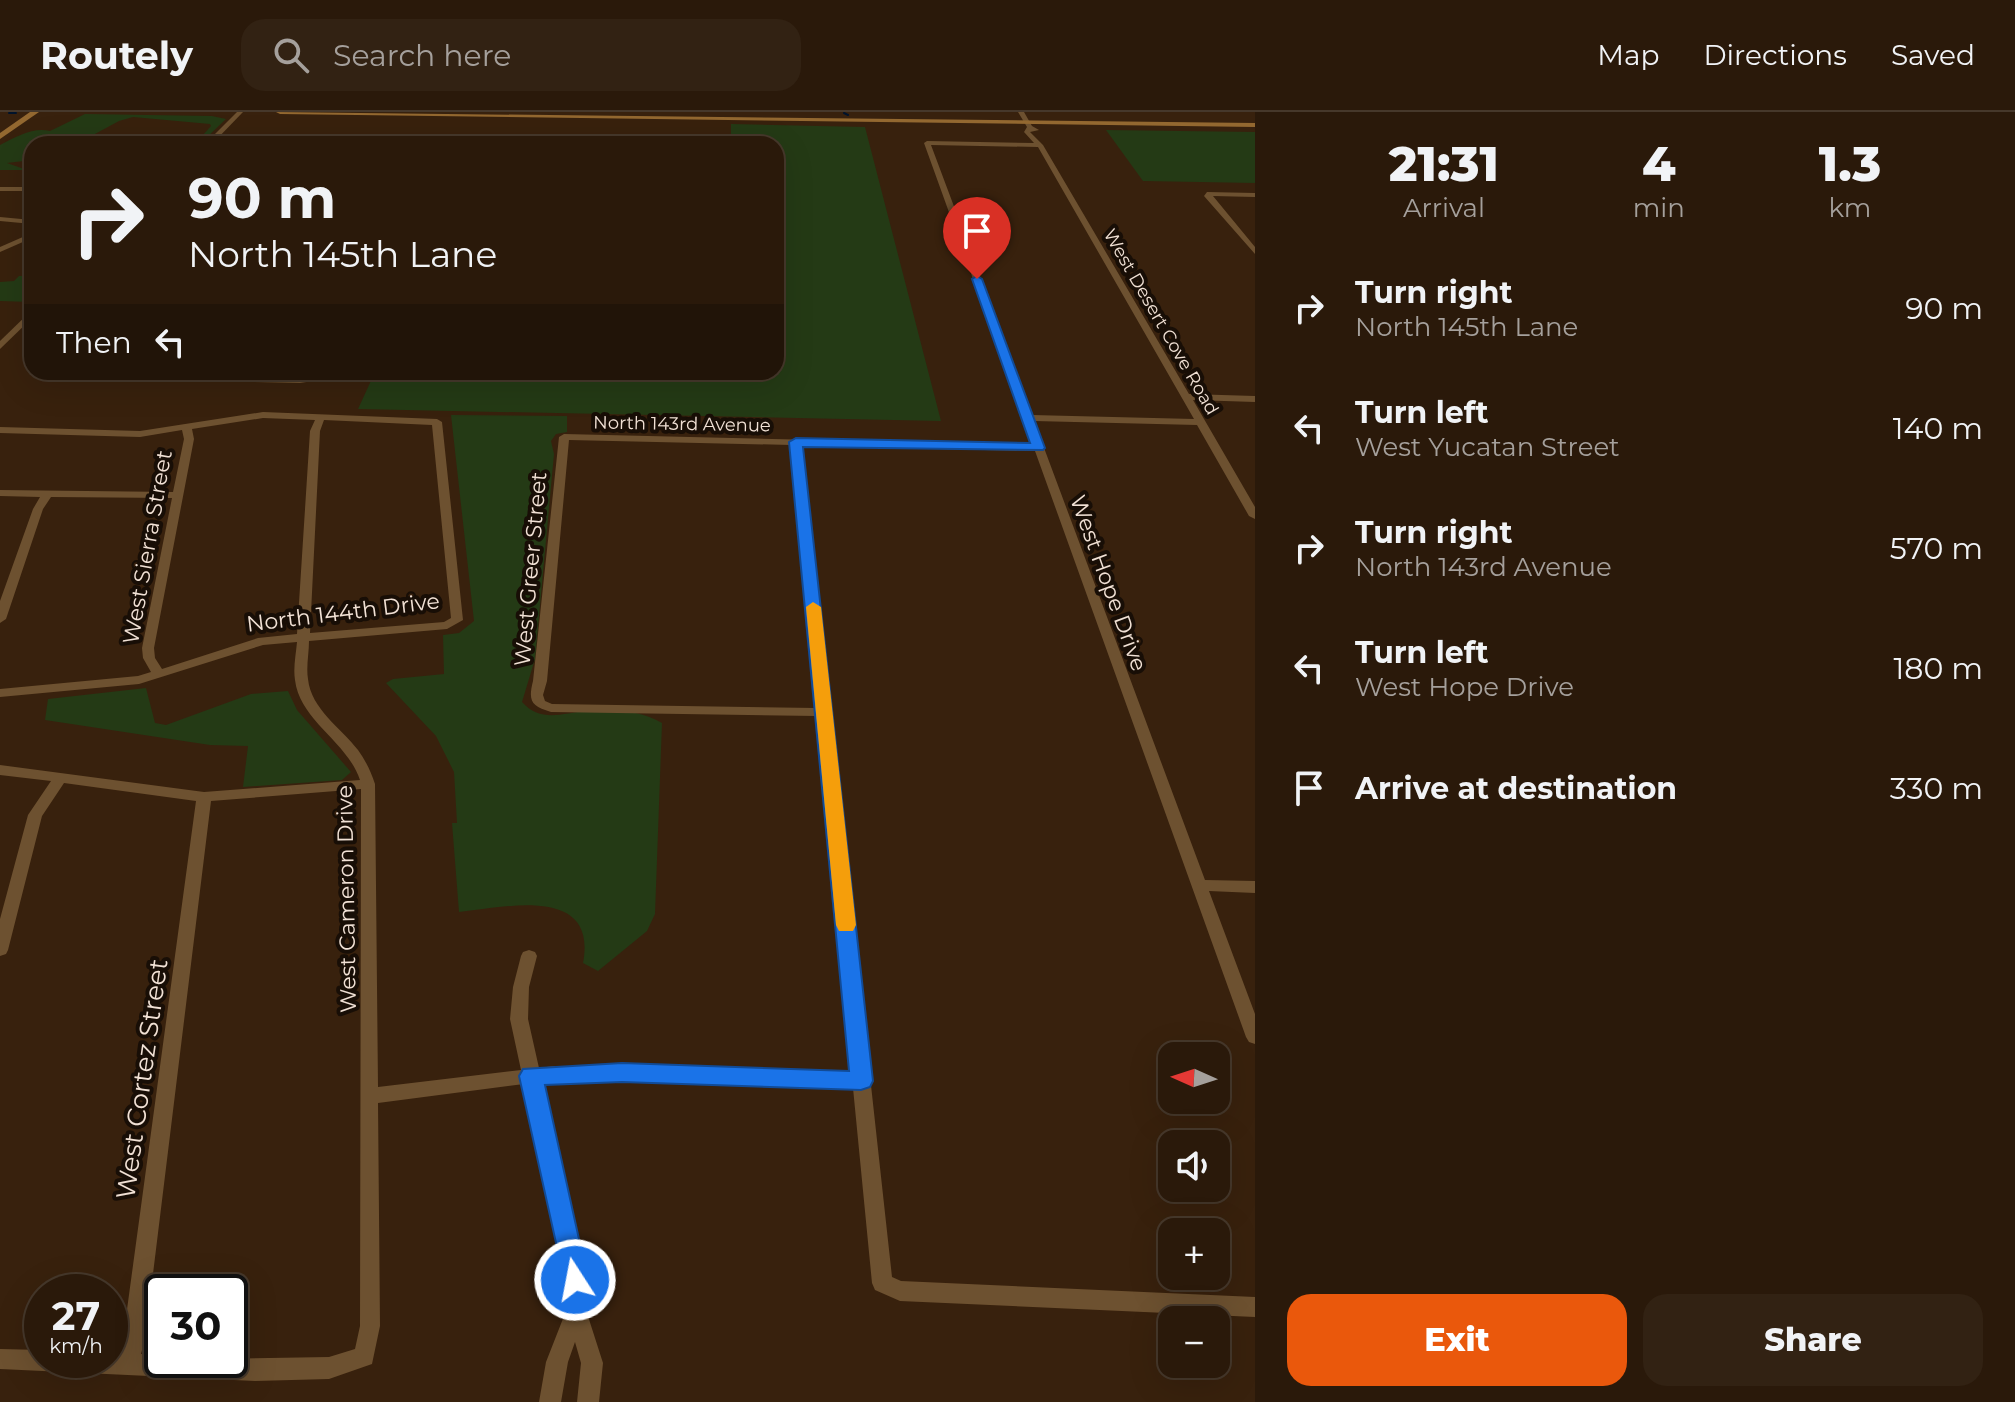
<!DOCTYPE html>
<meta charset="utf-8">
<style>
:root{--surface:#2a190a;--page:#322213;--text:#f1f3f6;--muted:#a5a09c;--line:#46382b;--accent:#ea580c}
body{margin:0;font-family:Montserrat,sans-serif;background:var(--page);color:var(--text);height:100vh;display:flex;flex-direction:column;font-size:30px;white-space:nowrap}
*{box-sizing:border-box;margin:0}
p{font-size:26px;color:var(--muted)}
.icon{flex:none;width:44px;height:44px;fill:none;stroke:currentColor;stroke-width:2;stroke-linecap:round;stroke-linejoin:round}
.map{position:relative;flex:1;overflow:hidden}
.details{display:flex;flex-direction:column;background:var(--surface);width:760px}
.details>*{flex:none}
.guide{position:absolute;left:24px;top:24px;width:760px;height:244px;border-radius:24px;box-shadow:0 8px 32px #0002,0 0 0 2px var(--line);background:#2a190a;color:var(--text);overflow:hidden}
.needle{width:52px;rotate:273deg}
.tools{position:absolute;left:1158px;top:930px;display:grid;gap:16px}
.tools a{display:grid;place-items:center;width:72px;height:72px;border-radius:16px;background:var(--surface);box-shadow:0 8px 32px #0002,0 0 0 2px var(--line);font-size:40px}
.speed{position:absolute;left:24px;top:1162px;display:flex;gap:16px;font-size:40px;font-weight:700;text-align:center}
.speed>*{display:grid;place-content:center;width:104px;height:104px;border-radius:50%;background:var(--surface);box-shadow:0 8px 32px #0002,0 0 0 2px var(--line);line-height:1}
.speed small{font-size:20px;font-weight:400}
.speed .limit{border:4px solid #111;border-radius:12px;background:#fff;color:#111}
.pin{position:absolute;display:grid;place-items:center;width:68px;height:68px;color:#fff;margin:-82px -34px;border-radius:50% 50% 50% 0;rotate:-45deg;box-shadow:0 0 8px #0007}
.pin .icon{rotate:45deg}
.me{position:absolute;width:88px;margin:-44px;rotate:349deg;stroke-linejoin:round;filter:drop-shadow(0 0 6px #0008)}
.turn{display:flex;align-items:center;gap:28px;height:168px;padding:0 32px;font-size:36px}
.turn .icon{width:104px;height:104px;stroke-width:2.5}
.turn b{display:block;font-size:56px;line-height:68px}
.then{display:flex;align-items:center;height:76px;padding:0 32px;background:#0003;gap:16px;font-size:30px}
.eta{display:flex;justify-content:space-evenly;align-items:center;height:136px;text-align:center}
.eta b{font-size:48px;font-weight:800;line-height:56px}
.cta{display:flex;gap:16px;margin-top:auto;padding:16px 32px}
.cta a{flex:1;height:92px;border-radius:24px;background:var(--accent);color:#fff;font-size:32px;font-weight:800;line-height:92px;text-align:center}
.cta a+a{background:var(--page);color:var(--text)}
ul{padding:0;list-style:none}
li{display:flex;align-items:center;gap:24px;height:120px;padding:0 32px}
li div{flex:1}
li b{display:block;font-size:30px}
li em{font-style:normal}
header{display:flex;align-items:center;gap:48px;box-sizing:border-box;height:112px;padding:0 40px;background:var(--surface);border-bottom:2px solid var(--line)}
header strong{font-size:38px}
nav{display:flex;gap:44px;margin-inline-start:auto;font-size:28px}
.search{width:560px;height:72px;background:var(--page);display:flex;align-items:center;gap:20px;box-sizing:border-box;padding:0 28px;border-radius:24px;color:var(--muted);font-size:30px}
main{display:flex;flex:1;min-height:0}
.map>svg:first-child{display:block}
</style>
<header>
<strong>Routely</strong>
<div class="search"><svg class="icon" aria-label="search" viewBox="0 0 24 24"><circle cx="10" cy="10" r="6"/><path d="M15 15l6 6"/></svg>Search here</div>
<nav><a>Map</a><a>Directions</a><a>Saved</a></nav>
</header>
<main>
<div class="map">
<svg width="1255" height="1290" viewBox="0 0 1255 1290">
<rect width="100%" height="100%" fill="#38210d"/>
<g fill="#243a15">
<path d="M85 2 212 4 226 7 204 28 203 23 211 14 210 12 133 5 119 9 82 29 83 32H32V48L7 51 27 58H0V33C17 24 34 15 50 19Z"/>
<path d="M731 12 865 15 941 309 358 297 375 260H776V32H731Z"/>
<path d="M1106 18 1255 20V71L1143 69Z"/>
<path d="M19 164H32V190L0 189V170L14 169Z"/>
<path d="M451 303 567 304V320L556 322 551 329 554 342 535 547 522 590C541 611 562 601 587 599 613 597 641 598 662 611L655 802 647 819 598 859 583 851C598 773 505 795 459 800L452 711H457L454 660 436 624 386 571 393 567 444 562 443 523 459 521 474 509Z"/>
<path d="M146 576 155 611 166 613 251 582 288 579 297 598 351 660 342 668 243 675 248 634 210 633 45 608 48 587Z"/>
</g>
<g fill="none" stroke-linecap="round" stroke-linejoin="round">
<g stroke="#00132b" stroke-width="2">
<path d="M9 1H16"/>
<path d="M844 1 848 3"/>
</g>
<g fill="#6d5130" fill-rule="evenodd">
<path d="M237 0H243L212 32H205Z"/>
<path d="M1018 0H1024L1032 14 1039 18 1030 20 1043 33 1189 282 1255 284V290L1193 288 1255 395V407L1249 404 1197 313 1034 309 1205 768 1255 769V781L1209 779 1255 902V932L1249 930 1246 925 1035 339 801 334 892 1165 901 1169 1255 1185V1205L900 1189 875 1178 872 1171 853 976 554 968 542 970 578 1127 585 1168 586 1198 603 1251 599 1290H577L581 1251 575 1230 568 1250 561 1290H539L546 1250 566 1199 565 1168 524 972 378 991 380 1214 372 1252 329 1267 255 1269 0 1257V1237L42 1238V1248H110V1241L120 1242 123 1227 196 689 64 671 42 704 8 838 6 842 0 844V807L28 703 51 669 0 663V653L204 680 360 668C347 629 300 609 295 568 293 556 296 542 297 530L263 533 139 572 0 585V577L138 564 151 560 143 546 142 536 172 386 51 385 43 397 6 507 0 511V489L33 397 40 385 0 384V378L173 380 184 327 182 318 140 325 0 321V315L140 319 263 300 437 307 442 310 463 508 447 517 309 529C309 541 306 555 308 567 311 597 341 616 358 638 366 649 371 660 375 672L378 975 521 958 510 907 513 875 521 844 523 840 529 838 535 840 537 844 529 875 528 907 539 956 554 954 852 961 817 604 551 600C531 594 528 589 533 569L559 325 564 322 1033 333 924 31 927 29 1034 31 1024 20 1027 15ZM931 33 1038 35 1194 307 1032 303ZM263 306 315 308 310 319 297 522 258 526 162 557 155 546 154 536 194 327 192 317ZM324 308 432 313 451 506 444 510 310 521 320 319ZM569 328 791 333 816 596 552 592 545 589 543 583 547 569ZM361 677 360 1214 355 1237 329 1245 162 1248V1243L141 1242 145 1227 211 689Z"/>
<rect x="0" y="75" width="32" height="4"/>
<path d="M1207 80 1255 81V85L1213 84 1255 135V142L1204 84Z"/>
<path d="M0 105 32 108V112L0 109Z"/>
<path d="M32 121V126L0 140V135Z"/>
<path d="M32 198V206L0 237V229Z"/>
<path d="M85 260 300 265 307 264 312 260H323L313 269 300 271 99 267 87 265Z"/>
</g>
<g fill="#936830" fill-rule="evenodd">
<path d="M30 0H39L0 27V21Z"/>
<path d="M276 0 1255 11V15L280 2Z"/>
</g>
</g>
<path fill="#1a73e8" stroke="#114b97" stroke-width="2" d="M977 164 982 167 1045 336 1043 338 803 335 873 969 870 975 861 978 622 970 545 973 588 1168 585 1176 575 1180 566 1176 519 964 523 957 622 951 849 959 789 330 796 326 1030 331 972 167Z"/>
<path fill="#f59e0b" d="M813 490 821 495 856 813 853 819H839L836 813 806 495Z"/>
<g text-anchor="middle" stroke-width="8" stroke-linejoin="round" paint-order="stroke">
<g font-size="18" fill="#f1e1d5" stroke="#180e06">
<text transform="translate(1161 210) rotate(60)" y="6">West Desert Cove Road</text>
<text transform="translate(682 312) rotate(1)" y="6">North 143rd Avenue</text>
</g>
<g font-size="22" fill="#f1e1d5" stroke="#180e06">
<text transform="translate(147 435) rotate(-80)" y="8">West Sierra Street</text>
<text transform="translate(530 457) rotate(-85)" y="8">West Greer Street</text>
<text transform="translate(1109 471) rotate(70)" y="8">West Hope Drive</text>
<text transform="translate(343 500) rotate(-7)" y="8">North 144th Drive</text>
<text transform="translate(346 787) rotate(-91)" y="8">West Cameron Drive</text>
</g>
<g font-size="26" fill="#f1e1d5" stroke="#180e06">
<text transform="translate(142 967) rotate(-82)" y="9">West Cortez Street</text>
</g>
</g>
</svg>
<div class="tools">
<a><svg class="needle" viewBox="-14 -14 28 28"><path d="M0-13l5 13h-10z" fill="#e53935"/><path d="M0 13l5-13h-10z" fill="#a5a09c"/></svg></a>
<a><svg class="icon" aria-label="sound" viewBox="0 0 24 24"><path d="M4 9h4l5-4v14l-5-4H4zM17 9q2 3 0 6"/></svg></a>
<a>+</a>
<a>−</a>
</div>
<div class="speed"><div>27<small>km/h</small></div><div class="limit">30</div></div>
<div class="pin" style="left:977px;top:167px;background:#d93025"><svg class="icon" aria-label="arrive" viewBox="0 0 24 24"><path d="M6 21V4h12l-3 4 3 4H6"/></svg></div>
<svg class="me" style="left:575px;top:1168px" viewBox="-20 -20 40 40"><circle r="17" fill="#1a73e8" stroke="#fff" stroke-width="3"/><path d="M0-11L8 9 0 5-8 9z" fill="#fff"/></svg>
<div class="guide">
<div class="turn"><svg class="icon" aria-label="right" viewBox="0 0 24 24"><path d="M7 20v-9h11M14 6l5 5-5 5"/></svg><div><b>90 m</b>North 145th Lane</div></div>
<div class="then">Then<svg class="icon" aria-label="left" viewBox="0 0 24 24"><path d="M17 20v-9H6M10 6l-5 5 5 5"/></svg></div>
</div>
</div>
<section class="details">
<div class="eta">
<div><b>21:31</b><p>Arrival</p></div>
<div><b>4</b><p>min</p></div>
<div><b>1.3</b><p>km</p></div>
</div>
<ul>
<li><svg class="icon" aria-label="right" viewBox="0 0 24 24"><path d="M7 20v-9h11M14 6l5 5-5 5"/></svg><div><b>Turn right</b><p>North 145th Lane</p></div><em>90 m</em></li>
<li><svg class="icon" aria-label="left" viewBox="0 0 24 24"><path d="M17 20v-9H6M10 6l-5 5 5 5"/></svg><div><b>Turn left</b><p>West Yucatan Street</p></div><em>140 m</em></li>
<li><svg class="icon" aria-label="right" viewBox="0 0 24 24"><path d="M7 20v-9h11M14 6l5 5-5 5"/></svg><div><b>Turn right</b><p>North 143rd Avenue</p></div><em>570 m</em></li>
<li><svg class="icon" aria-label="left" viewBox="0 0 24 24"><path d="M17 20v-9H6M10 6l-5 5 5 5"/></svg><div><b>Turn left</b><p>West Hope Drive</p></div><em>180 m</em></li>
<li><svg class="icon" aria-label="arrive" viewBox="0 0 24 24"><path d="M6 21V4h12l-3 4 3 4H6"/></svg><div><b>Arrive at destination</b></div><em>330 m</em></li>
</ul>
<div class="cta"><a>Exit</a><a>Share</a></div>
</section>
</main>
